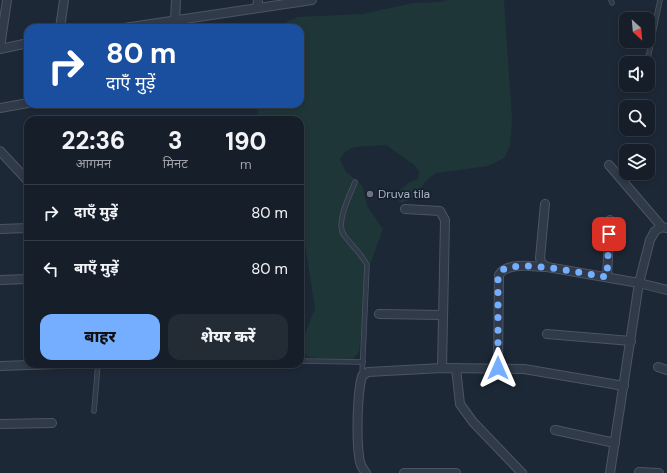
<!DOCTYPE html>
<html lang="hi">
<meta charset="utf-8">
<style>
:root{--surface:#161e29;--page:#232b35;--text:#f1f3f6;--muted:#9ea2a8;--line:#353c46;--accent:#75adff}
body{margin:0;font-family:"DM Sans","Noto Sans Devanagari",sans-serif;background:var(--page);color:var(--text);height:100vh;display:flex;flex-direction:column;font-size:15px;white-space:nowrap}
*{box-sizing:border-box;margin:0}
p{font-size:13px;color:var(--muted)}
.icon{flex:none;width:22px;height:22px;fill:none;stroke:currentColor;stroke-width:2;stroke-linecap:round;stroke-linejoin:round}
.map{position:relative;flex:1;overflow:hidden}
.side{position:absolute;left:24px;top:116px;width:280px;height:252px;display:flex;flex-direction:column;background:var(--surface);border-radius:12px;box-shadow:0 2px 6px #0003,0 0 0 1px var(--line)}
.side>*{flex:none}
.banner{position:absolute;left:24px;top:24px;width:280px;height:84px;border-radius:12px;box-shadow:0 2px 6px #0003,0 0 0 1px var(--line);background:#1a4fa0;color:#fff;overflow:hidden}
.needle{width:26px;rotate:154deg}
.controls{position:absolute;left:619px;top:12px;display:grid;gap:8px}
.controls a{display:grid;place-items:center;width:36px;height:36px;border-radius:8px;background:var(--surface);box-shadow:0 2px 6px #0003,0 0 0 1px var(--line);font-size:20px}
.pin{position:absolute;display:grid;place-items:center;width:34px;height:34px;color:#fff;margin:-17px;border-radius:8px;box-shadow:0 2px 6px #0006}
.me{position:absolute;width:44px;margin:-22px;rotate:0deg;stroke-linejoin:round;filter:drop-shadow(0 0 3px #0008)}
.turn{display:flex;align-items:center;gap:14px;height:84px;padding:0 16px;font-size:18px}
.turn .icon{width:52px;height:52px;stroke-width:2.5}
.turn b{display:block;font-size:28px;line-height:34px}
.eta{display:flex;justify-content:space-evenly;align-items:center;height:68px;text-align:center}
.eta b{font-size:24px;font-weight:800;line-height:28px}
.cta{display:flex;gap:8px;margin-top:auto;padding:8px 16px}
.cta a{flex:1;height:46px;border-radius:12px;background:var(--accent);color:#111;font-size:16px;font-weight:800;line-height:46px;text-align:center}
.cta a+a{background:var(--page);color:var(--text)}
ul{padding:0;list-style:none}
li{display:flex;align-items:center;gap:12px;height:56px;padding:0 16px;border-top:1px solid var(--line)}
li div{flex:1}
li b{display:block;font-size:15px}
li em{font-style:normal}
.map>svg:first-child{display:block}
</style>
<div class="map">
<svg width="667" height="473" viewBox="0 0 667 473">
<rect width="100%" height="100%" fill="#1d2837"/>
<path fill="#1f3638" d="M447 0H504L512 120 510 146 504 158 488 166 436 173 429 178 411 199 402 203 396 199 397 193 410 182 418 179 419 171 413 164 386 145 354 147 345 152 340 159 346 172 359 182 363 188 367 206 383 229 369 267 368 295 362 324 359 352 353 359H321L306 356 302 341 315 309 302 225 300 222V120H258L257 104H300V28H273L298 17 362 14 414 3 440 2Z"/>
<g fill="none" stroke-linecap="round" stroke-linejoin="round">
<defs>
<g id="lane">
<path d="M611 0 612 3"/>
<path d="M647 63 660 0"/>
<path d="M355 182C350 195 335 223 344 235 351 245 361 253 367 265L362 375"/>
<path d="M300 361 363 362"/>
<path d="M94 411 98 364"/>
</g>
<g id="street">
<path d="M257 8 258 0"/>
<path d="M175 21 176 0"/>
<path d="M60 28 64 0"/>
<path d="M124 28 312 0"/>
<path d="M0 48 7 0"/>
<path d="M0 49 28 43"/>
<path d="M0 108 28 103"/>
<path d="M0 151 28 181"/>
<path d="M609 165 662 227"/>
<path d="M545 204 540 258 541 263 547 267 639 283 667 290"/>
<path d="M405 209 440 211 445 220 442 368"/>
<path d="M0 229 28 228"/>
<path d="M607 277 610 220"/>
<path d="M0 280 28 279"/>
<path d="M379 314 443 315"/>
<path d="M547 334 631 341"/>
<path d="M0 366 60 364"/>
<path d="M658 367 667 370"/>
<path d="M456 368 460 404 473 422 522 473"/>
<path d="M498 368 499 275C508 261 533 267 547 267"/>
<path d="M0 424 52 423"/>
<path d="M555 430 615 443"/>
<path d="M639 472 659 473"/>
<path d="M366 473C364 470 361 467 360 462 356 443 357 395 362 376L368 372 442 368 524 369 624 386"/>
<path d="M404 473H456"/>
<path d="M610 473 639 283 650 240 655 231 662 227 667 228"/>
</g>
</defs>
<use href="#lane" stroke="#4b5563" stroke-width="5.5"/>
<use href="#street" stroke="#4b5563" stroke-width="10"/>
<use href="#lane" stroke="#303a48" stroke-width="4"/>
<use href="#street" stroke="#303a48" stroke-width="8"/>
</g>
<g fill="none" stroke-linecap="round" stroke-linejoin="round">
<path stroke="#75adff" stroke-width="7" stroke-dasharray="0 12.6" d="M498 368V279L502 270C521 259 584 274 607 277L609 234"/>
</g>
<circle fill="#6b7280" stroke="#161f2c" stroke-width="1.5" cx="370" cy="194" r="4"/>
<g text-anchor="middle" stroke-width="3.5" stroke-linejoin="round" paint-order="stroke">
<g font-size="12" fill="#a9b5c5" stroke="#161f2c" text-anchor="start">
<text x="378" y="198">Druva tila</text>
</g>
</g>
</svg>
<div class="controls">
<a><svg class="needle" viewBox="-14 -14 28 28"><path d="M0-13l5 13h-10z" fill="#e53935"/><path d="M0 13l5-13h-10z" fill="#9ea2a8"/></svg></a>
<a><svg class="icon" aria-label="sound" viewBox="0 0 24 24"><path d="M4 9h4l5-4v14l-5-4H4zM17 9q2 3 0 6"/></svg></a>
<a><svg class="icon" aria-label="search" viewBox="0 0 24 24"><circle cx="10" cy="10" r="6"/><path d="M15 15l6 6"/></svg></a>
<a><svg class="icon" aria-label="layers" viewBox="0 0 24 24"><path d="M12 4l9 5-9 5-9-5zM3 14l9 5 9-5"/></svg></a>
</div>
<div class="pin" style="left:609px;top:234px;background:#d93025"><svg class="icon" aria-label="arrive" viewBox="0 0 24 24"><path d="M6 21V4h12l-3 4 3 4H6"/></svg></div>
<svg class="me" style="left:498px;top:368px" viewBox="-20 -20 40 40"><path d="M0-17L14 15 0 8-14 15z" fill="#75adff" stroke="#fff" stroke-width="4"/></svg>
<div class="banner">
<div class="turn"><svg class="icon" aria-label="right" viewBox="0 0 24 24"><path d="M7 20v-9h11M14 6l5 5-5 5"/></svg><div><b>80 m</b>दाएँ मुड़ें</div></div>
</div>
<section class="side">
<div class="eta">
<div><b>22:36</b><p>आगमन</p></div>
<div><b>3</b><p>मिनट</p></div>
<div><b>190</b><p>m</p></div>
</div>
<ul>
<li><svg class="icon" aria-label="right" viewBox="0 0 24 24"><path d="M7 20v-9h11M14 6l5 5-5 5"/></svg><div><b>दाएँ मुड़ें</b></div><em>80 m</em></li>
<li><svg class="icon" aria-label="left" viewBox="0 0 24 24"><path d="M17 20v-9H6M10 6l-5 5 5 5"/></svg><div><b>बाएँ मुड़ें</b></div><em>80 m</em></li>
</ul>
<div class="cta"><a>बाहर</a><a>शेयर करें</a></div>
</section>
</div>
